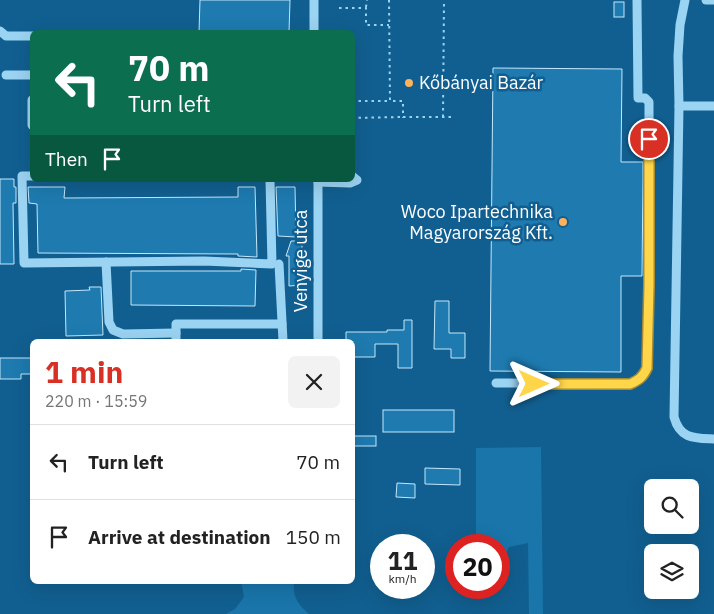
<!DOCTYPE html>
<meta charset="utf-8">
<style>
:root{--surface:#fff;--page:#f2f2f2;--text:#222;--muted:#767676;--line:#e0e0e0;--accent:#d93025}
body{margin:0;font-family:"IBM Plex Sans",sans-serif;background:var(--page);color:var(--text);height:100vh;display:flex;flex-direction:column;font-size:19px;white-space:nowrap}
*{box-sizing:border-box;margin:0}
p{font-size:16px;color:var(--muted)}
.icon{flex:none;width:28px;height:28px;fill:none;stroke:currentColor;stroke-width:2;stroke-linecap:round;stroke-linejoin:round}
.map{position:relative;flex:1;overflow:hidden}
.sheet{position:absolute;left:30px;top:339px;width:325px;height:245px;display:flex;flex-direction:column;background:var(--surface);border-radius:8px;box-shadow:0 5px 20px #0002}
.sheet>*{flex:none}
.hud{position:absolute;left:30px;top:30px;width:325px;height:152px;border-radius:8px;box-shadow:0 5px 20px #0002;background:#0b6e4f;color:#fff;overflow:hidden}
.controls{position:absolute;left:644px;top:479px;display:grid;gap:10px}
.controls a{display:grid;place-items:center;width:55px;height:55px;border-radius:8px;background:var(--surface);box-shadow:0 5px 20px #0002;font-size:25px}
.speed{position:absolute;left:370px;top:534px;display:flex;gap:10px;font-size:25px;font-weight:700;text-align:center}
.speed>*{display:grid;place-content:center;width:65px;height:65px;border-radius:50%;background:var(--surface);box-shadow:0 5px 20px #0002;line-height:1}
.speed small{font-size:12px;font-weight:400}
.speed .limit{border:8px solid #d22;background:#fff;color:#111}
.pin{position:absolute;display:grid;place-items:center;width:42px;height:42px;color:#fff;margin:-21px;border:2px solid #fff;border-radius:50%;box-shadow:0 1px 5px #0007}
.me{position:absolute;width:55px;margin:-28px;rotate:90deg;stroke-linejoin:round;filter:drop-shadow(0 0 4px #0008)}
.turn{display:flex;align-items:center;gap:18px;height:105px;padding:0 15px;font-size:22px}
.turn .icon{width:65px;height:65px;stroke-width:2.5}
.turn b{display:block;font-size:35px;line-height:42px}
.then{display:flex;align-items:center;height:48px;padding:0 15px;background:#0003;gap:10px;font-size:19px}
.round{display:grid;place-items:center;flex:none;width:52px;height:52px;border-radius:8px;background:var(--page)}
.summary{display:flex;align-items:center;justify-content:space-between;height:85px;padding:0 15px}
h1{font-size:30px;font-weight:700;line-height:38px;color:var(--accent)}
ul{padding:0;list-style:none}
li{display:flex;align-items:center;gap:15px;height:75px;padding:0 15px;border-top:1px solid var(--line)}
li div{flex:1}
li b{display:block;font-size:19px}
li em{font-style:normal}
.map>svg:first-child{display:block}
</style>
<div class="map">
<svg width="714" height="614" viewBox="0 0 714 614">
<rect width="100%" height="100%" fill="#115f90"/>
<g fill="#1975aa">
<path d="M541 447 543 614H529L528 543 509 547 499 569V545H476V448Z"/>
<path d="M241 581H294C293 598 297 603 309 614H226L235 609 244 597Z"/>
</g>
<g fill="#1e7aaf" stroke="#c3e8fd">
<path d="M200 0H290L289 32H199Z"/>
<rect x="614" y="2" width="10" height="15"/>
<path d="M493 68 622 69 621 162H643V178L642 276H621V372L490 371Z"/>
<path d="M0 179H14V187H16V203H13L14 264H0Z"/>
<path d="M28 187H65L64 198 238 197V187H255L257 257 238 256V254L38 253 37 204 29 203Z"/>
<path d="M276 187H295L296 237 278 236Z"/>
<path d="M291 241H302V285L289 286V256H286Z"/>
<path d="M241 269 256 270 255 306 131 305V271H241Z"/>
<path d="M89 287H101L103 335 66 336 65 291 90 290Z"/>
<path d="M435 301H449V333H465V358H451V349H434Z"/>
<path d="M404 320H412V368H398V344H375V357H352V341H346V332H387V330H404Z"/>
<path d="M0 358H32V374H21V379H0Z"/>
<rect x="383" y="410" width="71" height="22"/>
<rect x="352" y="436" width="24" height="10"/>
<path d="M425 468 460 469V485L425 484Z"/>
<path d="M397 483 415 484V498L396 497Z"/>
</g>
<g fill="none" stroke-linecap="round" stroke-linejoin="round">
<g stroke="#9bd3f2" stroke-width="2" stroke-dasharray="2.5 4" stroke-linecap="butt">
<path d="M389 0 390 101H403V117H455"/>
<path d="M366 7 367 0"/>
<path d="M339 8H366V25H389"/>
<path d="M352 101H390"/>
<path d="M443 117 444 0"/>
<path d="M352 118 403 117"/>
</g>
<g stroke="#9bd3f2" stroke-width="9">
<path d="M314 0V32"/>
<path d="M685 0 680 25 678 56 679 106 674 417C680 439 694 438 714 439"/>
<path d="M706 0H714"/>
<path d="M0 31 6 36H32"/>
<path d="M6 75H32"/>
<path d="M679 106H714"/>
<path d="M32 125V100"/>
<path d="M32 176H22L24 263 204 261 272 264 270 180"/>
<path d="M318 180V341"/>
<path d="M318 182 350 183 357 180 352 176"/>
<path d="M106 262 109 322 113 330 123 334 176 333"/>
<path d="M279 264 283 341"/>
<path d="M176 341V324H282"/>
<path d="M496 383 630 384C639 380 643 377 647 368L649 285V102L645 98H638L637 0"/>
</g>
</g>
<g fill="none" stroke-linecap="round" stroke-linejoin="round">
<defs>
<path id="route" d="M534 384H630C639 380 643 377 647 368L649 285V139"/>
</defs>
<use href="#route" stroke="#a68a30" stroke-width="12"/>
<use href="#route" stroke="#ffd54a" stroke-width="9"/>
</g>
<g fill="#ffb25d" stroke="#115f90" stroke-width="2">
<circle cx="409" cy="83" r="5"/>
<circle cx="563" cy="222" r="5"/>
</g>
<g text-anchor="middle" stroke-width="5" stroke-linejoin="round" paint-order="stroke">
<g font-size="18" fill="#fff" stroke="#115f90" text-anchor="start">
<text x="419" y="89">Kőbányai Bazár</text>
<text x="553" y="218" text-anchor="end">Woco Ipartechnika<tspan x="553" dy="21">Magyarország Kft.</tspan></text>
</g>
<g font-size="18" fill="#fff" stroke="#115f90">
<text transform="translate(301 261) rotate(-90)" y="6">Venyige utca</text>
</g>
</g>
</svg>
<div class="controls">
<a><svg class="icon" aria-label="search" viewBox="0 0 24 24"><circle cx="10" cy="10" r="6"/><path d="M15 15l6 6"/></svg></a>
<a><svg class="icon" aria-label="layers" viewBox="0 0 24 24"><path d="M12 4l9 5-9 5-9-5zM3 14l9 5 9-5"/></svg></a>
</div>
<div class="speed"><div>11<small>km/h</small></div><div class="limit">20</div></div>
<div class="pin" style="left:649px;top:139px;background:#d93025"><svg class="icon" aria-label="arrive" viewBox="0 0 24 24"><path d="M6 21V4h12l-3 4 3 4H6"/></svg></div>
<svg class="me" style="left:534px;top:384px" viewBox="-20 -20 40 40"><path d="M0-17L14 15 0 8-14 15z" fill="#ffd54a" stroke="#fff" stroke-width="4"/></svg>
<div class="hud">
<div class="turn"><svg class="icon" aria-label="left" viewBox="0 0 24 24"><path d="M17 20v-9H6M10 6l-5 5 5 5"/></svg><div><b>70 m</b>Turn left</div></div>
<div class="then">Then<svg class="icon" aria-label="arrive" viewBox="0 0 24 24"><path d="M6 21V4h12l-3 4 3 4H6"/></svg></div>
</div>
<section class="sheet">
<div class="summary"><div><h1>1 min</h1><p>220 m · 15:59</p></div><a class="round"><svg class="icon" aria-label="close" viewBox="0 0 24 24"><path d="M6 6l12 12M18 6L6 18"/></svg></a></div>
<ul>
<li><svg class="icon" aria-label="left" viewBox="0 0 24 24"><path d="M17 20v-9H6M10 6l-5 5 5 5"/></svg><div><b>Turn left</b></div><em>70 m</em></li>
<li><svg class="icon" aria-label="arrive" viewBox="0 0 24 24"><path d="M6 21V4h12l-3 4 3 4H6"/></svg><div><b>Arrive at destination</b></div><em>150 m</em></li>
</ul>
</section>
</div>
